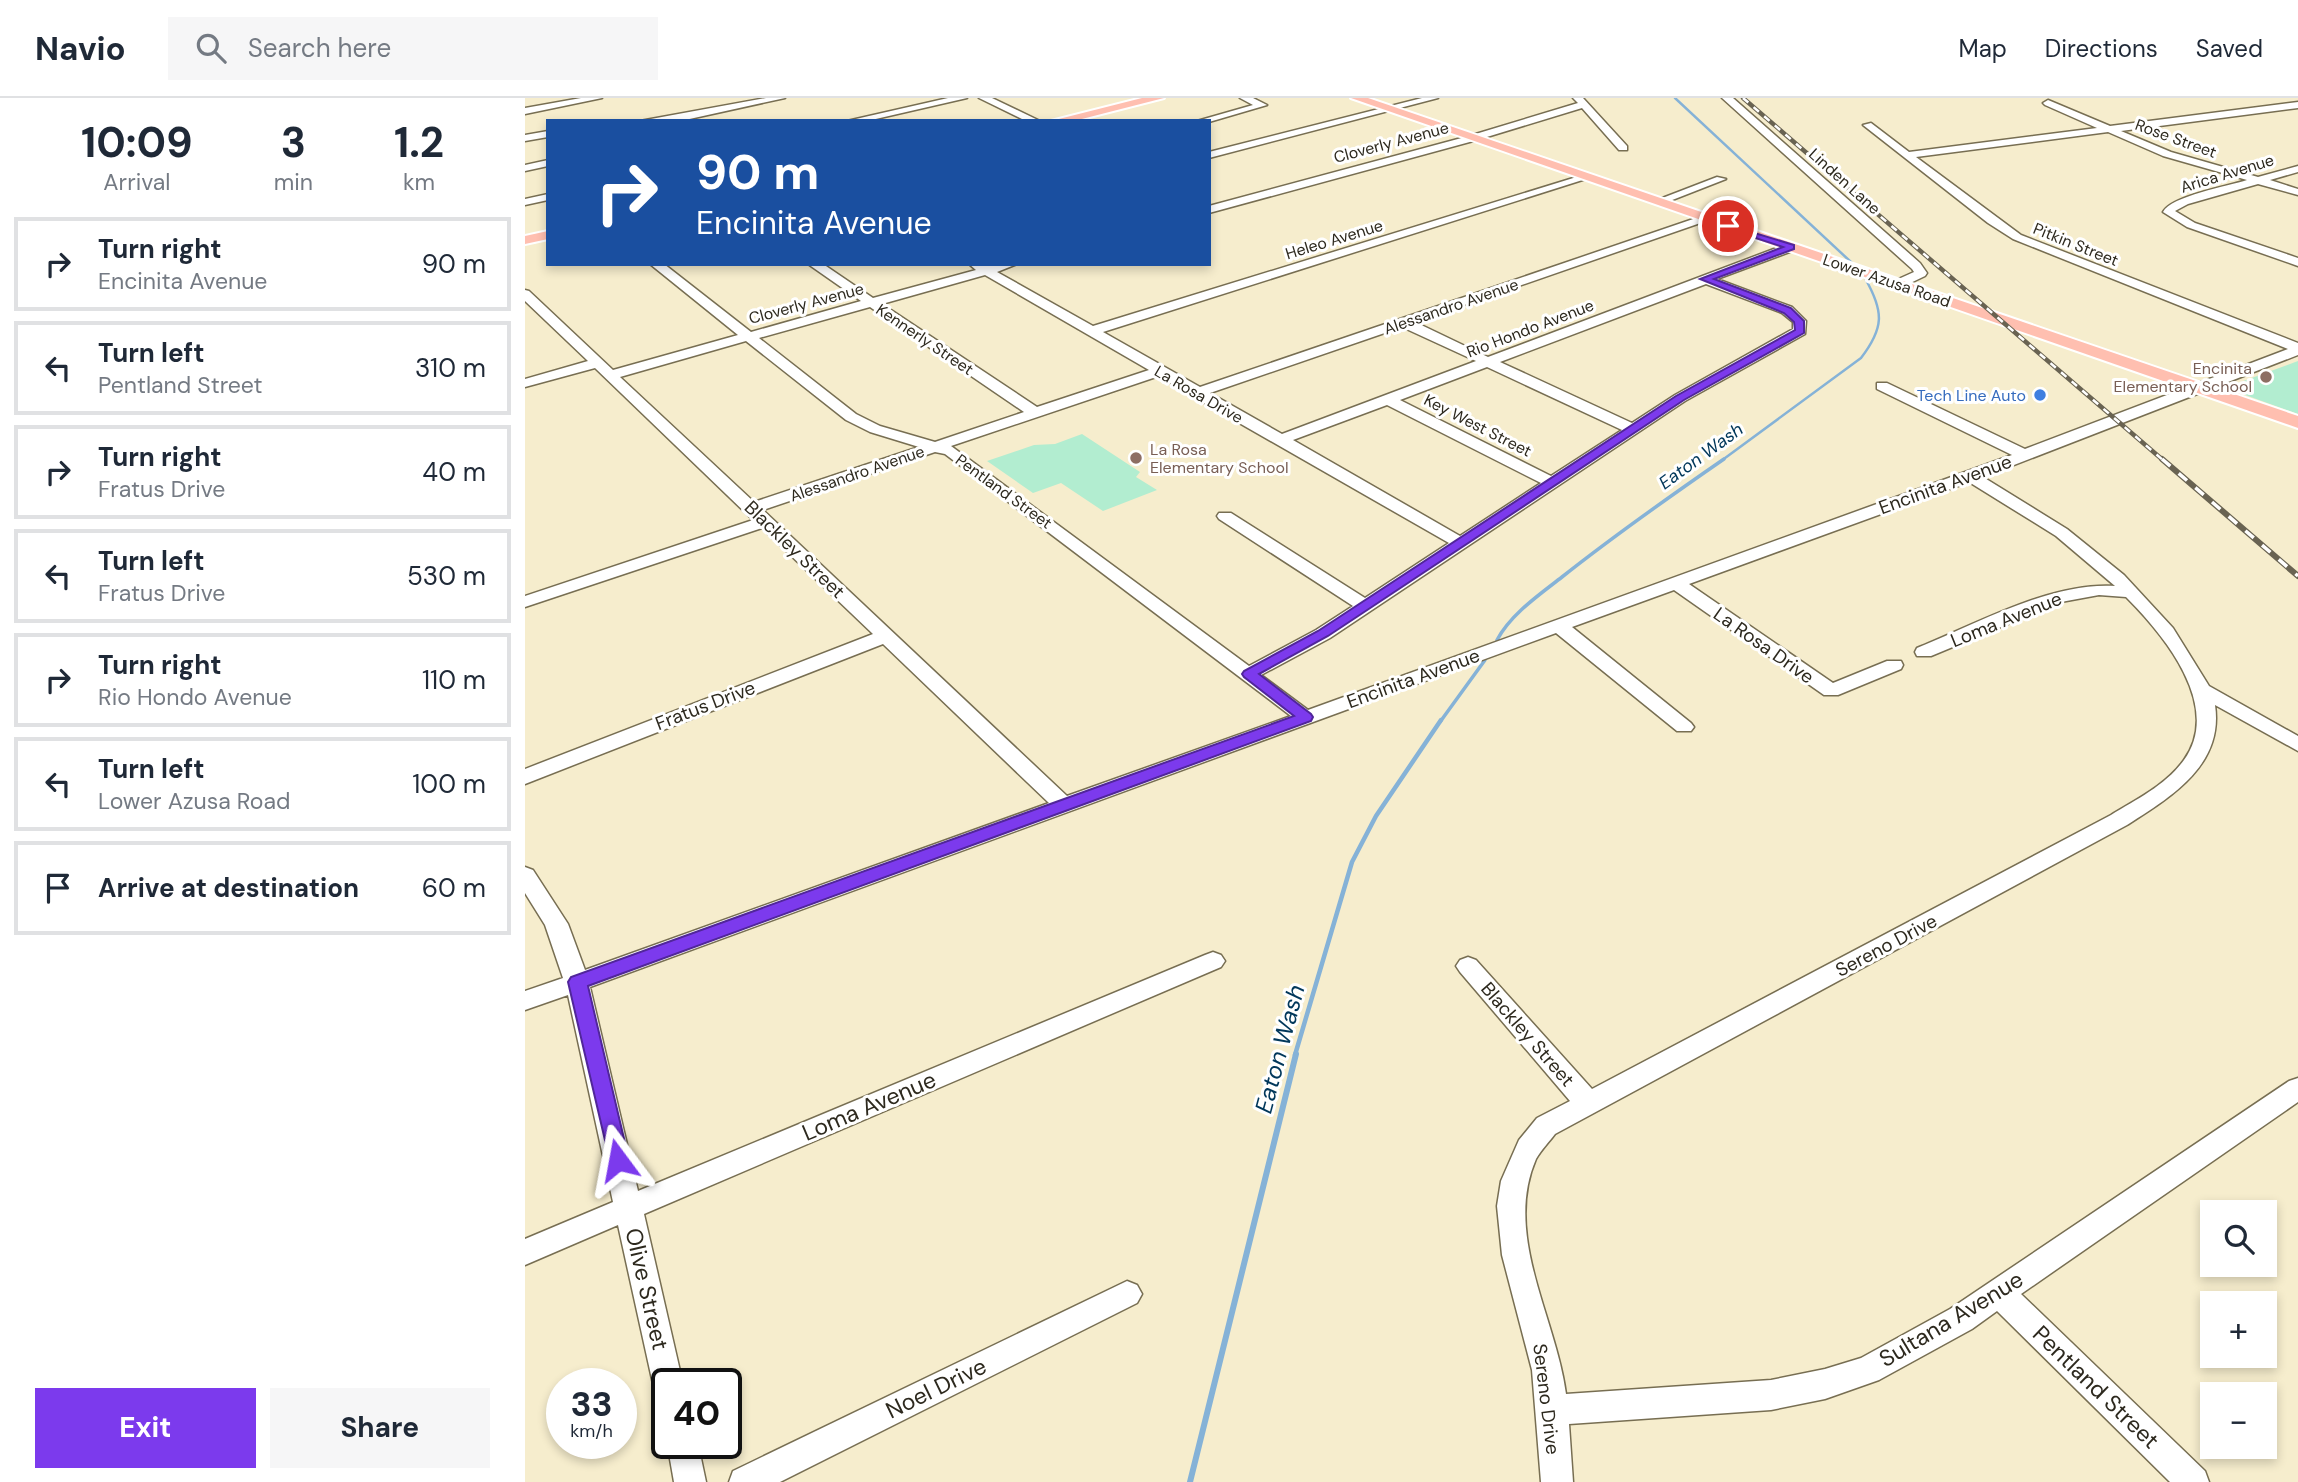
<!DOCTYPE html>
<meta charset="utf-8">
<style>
:root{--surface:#fff;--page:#f6f6f7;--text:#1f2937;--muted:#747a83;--line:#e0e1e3;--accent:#7c3aed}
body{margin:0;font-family:"DM Sans",sans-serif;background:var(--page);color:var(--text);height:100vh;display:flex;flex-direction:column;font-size:26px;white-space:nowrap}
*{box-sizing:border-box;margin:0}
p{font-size:23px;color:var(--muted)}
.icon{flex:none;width:38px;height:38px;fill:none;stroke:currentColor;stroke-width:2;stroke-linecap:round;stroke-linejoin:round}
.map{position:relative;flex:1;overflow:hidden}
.sheet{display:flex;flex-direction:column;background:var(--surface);width:525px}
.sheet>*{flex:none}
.banner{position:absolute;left:21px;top:21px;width:665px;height:147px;border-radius:0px;box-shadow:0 4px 10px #0003;background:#1a4fa0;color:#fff;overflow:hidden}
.buttons{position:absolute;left:1675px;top:1102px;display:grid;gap:14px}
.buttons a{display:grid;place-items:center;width:77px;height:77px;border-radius:0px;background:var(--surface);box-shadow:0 4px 10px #0003;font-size:35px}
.speed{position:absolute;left:21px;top:1270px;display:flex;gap:14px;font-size:35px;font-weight:700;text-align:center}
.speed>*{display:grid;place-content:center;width:91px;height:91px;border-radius:50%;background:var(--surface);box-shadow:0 4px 10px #0003;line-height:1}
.speed small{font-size:18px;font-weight:400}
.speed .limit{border:4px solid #111;border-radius:10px;background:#fff;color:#111}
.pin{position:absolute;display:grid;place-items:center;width:60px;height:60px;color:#fff;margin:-30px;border:4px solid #fff;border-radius:50%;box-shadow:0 2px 7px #0007}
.me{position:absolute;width:77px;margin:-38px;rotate:347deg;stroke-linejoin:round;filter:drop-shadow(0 0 5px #0008)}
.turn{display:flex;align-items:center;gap:24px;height:147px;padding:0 35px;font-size:32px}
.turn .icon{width:91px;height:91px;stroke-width:2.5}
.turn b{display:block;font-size:49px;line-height:60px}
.eta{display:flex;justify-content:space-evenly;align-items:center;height:119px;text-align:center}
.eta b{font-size:42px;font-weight:700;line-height:49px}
.primary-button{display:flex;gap:14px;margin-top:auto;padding:14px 35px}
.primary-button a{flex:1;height:80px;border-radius:0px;background:var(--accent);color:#fff;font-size:28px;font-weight:700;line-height:80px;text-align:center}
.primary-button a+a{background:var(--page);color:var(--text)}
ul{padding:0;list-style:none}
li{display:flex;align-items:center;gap:21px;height:94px;margin:0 14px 10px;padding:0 21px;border:4px solid var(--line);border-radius:0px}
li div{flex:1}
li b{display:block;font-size:26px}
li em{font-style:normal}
header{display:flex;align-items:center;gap:42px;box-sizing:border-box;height:98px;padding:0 35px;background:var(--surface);border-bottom:2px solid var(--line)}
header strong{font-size:33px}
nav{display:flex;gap:38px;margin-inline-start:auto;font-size:24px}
.search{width:490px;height:63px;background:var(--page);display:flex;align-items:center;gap:18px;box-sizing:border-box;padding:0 24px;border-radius:0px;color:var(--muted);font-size:26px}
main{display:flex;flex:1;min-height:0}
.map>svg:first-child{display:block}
</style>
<header>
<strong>Navio</strong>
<div class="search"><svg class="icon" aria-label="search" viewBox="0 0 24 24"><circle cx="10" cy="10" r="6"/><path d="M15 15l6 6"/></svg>Search here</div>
<nav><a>Map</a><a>Directions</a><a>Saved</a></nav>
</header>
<main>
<section class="sheet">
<div class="eta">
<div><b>10:09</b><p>Arrival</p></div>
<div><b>3</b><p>min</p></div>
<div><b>1.2</b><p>km</p></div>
</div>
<ul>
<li><svg class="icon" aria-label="right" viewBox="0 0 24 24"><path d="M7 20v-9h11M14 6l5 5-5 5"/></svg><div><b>Turn right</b><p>Encinita Avenue</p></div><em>90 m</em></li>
<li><svg class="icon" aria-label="left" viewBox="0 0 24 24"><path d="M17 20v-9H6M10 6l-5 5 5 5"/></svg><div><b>Turn left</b><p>Pentland Street</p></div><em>310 m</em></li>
<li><svg class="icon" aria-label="right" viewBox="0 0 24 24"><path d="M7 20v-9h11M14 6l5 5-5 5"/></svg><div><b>Turn right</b><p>Fratus Drive</p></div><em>40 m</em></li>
<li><svg class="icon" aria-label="left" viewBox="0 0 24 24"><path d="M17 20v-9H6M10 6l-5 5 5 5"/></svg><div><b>Turn left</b><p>Fratus Drive</p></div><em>530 m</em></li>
<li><svg class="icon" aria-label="right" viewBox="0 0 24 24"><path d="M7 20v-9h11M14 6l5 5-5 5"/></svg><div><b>Turn right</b><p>Rio Hondo Avenue</p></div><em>110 m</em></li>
<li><svg class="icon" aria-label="left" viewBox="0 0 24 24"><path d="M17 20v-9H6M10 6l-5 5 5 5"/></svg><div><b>Turn left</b><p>Lower Azusa Road</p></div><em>100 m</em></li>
<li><svg class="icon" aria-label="arrive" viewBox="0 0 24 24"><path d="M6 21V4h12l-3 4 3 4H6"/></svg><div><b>Arrive at destination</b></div><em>60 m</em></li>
</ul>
<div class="primary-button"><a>Exit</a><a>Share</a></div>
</section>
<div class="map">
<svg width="1773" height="1384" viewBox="0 0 1773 1384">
<rect width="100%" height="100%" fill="#f6edcd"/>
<g fill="#b2edd0">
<path d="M1773 263V316L1701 290 1702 289Z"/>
<path d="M557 336 615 374 611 379 632 392 578 413 536 385 508 395 462 363 509 347 530 346Z"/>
</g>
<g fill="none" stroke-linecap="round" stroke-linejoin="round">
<g stroke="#85b2d7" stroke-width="2.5">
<path d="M1150 0 1327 165"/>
<path d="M1196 363 1336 260C1359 230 1359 214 1341 182"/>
</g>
<g stroke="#85b2d7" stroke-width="3.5">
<path d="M972 542C986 516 1014 497 1037 479 1090 437 1144 399 1199 361"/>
<path d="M915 624 960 562"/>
</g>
<path stroke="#85b2d7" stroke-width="4.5" d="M770 957 827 764 851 718 916 622"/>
<path stroke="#85b2d7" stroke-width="6" d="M665 1384 771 956"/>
<defs>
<g id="minor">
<path d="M56 0H77L0 16V10Z"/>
<path d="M241 0H260L160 22 115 23Z"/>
<path d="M423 0H442L342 23H322Z"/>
<path d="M454 0H467L515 23H501Z"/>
<path d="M715 0H728L742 7 684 24 672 23 728 7Z"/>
<path d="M897 0H913L684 60V54Z"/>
<path d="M1048 0H1058L1102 48V52H1094L1057 10 952 42 684 115V108L944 38 1053 5Z"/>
<path d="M1197 0H1208L1395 165 1402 175 1400 178 1377 189H1369V183L1389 174 1387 171Z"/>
<path d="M1523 2 1585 28 1773 4V10L1596 33 1646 54 1733 79 1773 68V74L1745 82 1773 91V97L1733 86 1663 106 1650 113 1670 125 1773 160V168L1662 129 1638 114C1646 98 1704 88 1722 82L1638 58 1583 34 1391 59 1496 137 1773 245V257L1458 379 1542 431 1599 477 1648 530 1684 588 1773 638V653L1690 607C1699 667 1646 699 1602 727L1030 1036C1024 1044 1016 1052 1011 1061 978 1137 1031 1220 1041 1296L1246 1282 1300 1271 1336 1260 1425 1211 1764 983 1773 980V1004L1496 1196 1680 1373 1684 1384H1645L1472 1213 1447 1231 1354 1282 1300 1301 1246 1312 1044 1326 1048 1384H1016L1007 1272 977 1157 972 1108 976 1083 994 1042 1012 1020 1045 1003 935 874 931 868 935 862 943 859 951 862 1067 991 1586 717C1612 701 1641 687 1659 662 1698 608 1639 537 1601 499L1574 497 1536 504 1406 558H1392L1390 554 1392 550C1452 526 1525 484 1590 488L1531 438 1444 384 1164 486 1308 585 1362 563H1376L1378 567 1376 571 1313 597H1299L1149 492 1047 529 1166 625 1169 629 1166 633H1152L1031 535 65 889 113 1093 680 857 688 854 696 857 700 863 696 869 119 1116 158 1286H142V1300L132 1296 128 1286 93 1127 0 1167V1141L88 1104 43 897 0 912V893L38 880 20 827 0 795V769L8 772 43 826 60 872 524 705 358 546 0 686V671L348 536 237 430 0 509V498L228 422 70 270 0 289V281L63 263 0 203V192L4 193 88 272 213 237 125 166H139L226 234 336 203 283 166H298L348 200 451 172 444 166 463 168 492 166 472 174 568 228 1058 77 1067 79 578 234 675 289 1180 117 1184 118V122L890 224 963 259 1262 146H1270V152L1192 181 1267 209 1281 223 1280 236 1160 303 805 540 736 577 783 612 1487 357 1352 291V285H1362L1500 351 1763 251 1488 141 1463 125 1338 27 1346 25 1384 54 1572 30 1520 7 1518 5ZM460 177 624 272 512 309 357 206ZM1181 186 1257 215 1268 224V231L1150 297 1107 325 975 264ZM345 209 499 314 410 344 355 328 331 316 234 240ZM877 229 951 263 757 336 685 295ZM221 243 321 322 345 334 394 349 229 404 95 279ZM962 269 1097 332 1026 378 875 302ZM634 278 667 298 924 445 840 500 706 415H694L692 418 694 421 828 508 791 532 724 568 426 348ZM862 307 1016 385 935 438 768 342ZM410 354 420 356 766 618 542 698 238 412Z"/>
<path d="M23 33V39L0 43V37Z"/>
<path d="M23 62V68L0 73V67Z"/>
<path d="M1192 79 1201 81 1137 106 1127 104Z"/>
<path d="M23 96V102L0 107V101Z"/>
<path d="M602 1183 612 1187 617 1196 612 1205 255 1384H204L208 1373Z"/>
<path d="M142 1344 173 1346 181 1384H149Z"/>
</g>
<g id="major">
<path d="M617 0H639L549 23H526Z"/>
<path d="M826 0H843L1773 318V330Z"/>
<path d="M23 133V141L0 146V138Z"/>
</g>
</defs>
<use href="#minor" stroke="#776e52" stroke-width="3"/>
<use href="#major" stroke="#fff" stroke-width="4"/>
<use href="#minor" fill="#fff" fill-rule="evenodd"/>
<use href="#major" fill="#ffbfb0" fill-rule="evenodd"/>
<defs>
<path id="rail-far1" d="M1218 0 1639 363"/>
<path id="rail" d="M1637 361 1773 478"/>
</defs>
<use href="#rail-far1" stroke="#696352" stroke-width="4.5"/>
<use href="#rail" stroke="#696352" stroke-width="6"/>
<use href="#rail-far1" stroke="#fff" stroke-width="2.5" stroke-dasharray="7" stroke-linecap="butt"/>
<use href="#rail" stroke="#fff" stroke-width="3.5" stroke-dasharray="11" stroke-linecap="butt"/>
</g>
<path fill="#7c3aed" stroke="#51269a" stroke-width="2" d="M1200 126 1269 147V151L1189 181 1266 210 1279 223V235L1159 302 803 538 734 576 786 616 788 619 786 623 63 888 104 1062 101 1068 93 1070 86 1068 43 884 46 879 769 618 719 579 717 576 719 573 793 533 1151 298 1270 232 1269 224 1259 215 1175 181 1258 149 1200 130Z"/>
<g fill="#8d6e63" stroke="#fff" stroke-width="2.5">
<circle cx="1741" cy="279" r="7"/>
<circle cx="611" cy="360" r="7"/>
</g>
<circle fill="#3f7fe0" stroke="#fff" stroke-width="2.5" cx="1515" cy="297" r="7"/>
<g text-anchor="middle" stroke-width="6" stroke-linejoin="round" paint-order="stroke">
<g font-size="16" fill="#2d291e" stroke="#fff">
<text transform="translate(1651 40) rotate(20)" y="6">Rose Street</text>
<text transform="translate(866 44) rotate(-15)" y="6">Cloverly Avenue</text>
<text transform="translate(1702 75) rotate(-17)" y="6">Arica Avenue</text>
<text transform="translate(1320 83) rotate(42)" y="6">Linden Lane</text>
<text transform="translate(809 141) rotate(-17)" y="6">Heleo Avenue</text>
<text transform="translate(1551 146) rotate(22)" y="6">Pitkin Street</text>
<text transform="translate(1362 182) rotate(19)" y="6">Lower Azusa Road</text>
<text transform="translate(281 205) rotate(-15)" y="6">Cloverly Avenue</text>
<text transform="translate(926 208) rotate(-19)" y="6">Alessandro Avenue</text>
<text transform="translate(1005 230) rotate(-21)" y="6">Rio Hondo Avenue</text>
<text transform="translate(400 241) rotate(34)" y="6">Kennerly Street</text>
<text transform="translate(674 296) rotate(30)" y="6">La Rosa Drive</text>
<text transform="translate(953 327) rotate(27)" y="6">Key West Street</text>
<text transform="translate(332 375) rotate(-19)" y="6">Alessandro Avenue</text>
<text transform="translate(479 393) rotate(36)" y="6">Pentland Street</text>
</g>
<g font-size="16" fill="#785e54" stroke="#fff" text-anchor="end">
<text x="1727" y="276">Encinita<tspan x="1727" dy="18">Elementary School</tspan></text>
<text x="625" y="357" text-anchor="start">La Rosa<tspan x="625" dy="18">Elementary School</tspan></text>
</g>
<g font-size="16" fill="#366cbe" stroke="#fff" text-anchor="end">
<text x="1501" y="303">Tech Line Auto</text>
</g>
<g font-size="18" font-style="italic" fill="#00375a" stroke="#fff">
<text transform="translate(1176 358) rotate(-36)" y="6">Eaton Wash</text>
</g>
<g font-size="19" fill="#2d291e" stroke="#fff">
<text transform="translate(1420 386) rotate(-20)" y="7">Encinita Avenue</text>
<text transform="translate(270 451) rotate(44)" y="7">Blackley Street</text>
<text transform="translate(1481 521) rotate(-22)" y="7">Loma Avenue</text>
<text transform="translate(1239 547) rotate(35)" y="7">La Rosa Drive</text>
<text transform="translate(888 580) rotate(-20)" y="7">Encinita Avenue</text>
<text transform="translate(180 607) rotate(-21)" y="7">Fratus Drive</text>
<text transform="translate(1361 847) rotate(-28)" y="7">Sereno Drive</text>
<text transform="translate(1003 936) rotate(49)" y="7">Blackley Street</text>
<text transform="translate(1022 1301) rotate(83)" y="7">Sereno Drive</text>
</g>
<g font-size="23" fill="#2d291e" stroke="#fff">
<text transform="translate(344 1008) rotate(-23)" y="8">Loma Avenue</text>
<text transform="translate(122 1191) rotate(77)" y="8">Olive Street</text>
<text transform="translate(1426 1221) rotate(-31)" y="8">Sultana Avenue</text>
<text transform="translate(1571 1289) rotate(44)" y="8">Pentland Street</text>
<text transform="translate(411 1290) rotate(-26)" y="8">Noel Drive</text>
</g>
<g font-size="24" font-style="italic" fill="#00375a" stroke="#fff">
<text transform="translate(755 951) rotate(-75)" y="8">Eaton Wash</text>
</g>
</g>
</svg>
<div class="buttons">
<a><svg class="icon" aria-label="search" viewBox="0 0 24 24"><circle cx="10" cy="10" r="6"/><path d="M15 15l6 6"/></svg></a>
<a>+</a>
<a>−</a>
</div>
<div class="speed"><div>33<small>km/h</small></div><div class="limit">40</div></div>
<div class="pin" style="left:1203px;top:128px;background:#d93025"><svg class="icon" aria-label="arrive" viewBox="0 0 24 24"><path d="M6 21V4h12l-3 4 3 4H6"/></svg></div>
<svg class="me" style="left:93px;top:1062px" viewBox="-20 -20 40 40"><path d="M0-17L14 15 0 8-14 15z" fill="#7c3aed" stroke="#fff" stroke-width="4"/></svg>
<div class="banner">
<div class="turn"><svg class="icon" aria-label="right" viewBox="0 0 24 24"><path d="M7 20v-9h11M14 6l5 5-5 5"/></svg><div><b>90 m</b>Encinita Avenue</div></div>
</div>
</div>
</main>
